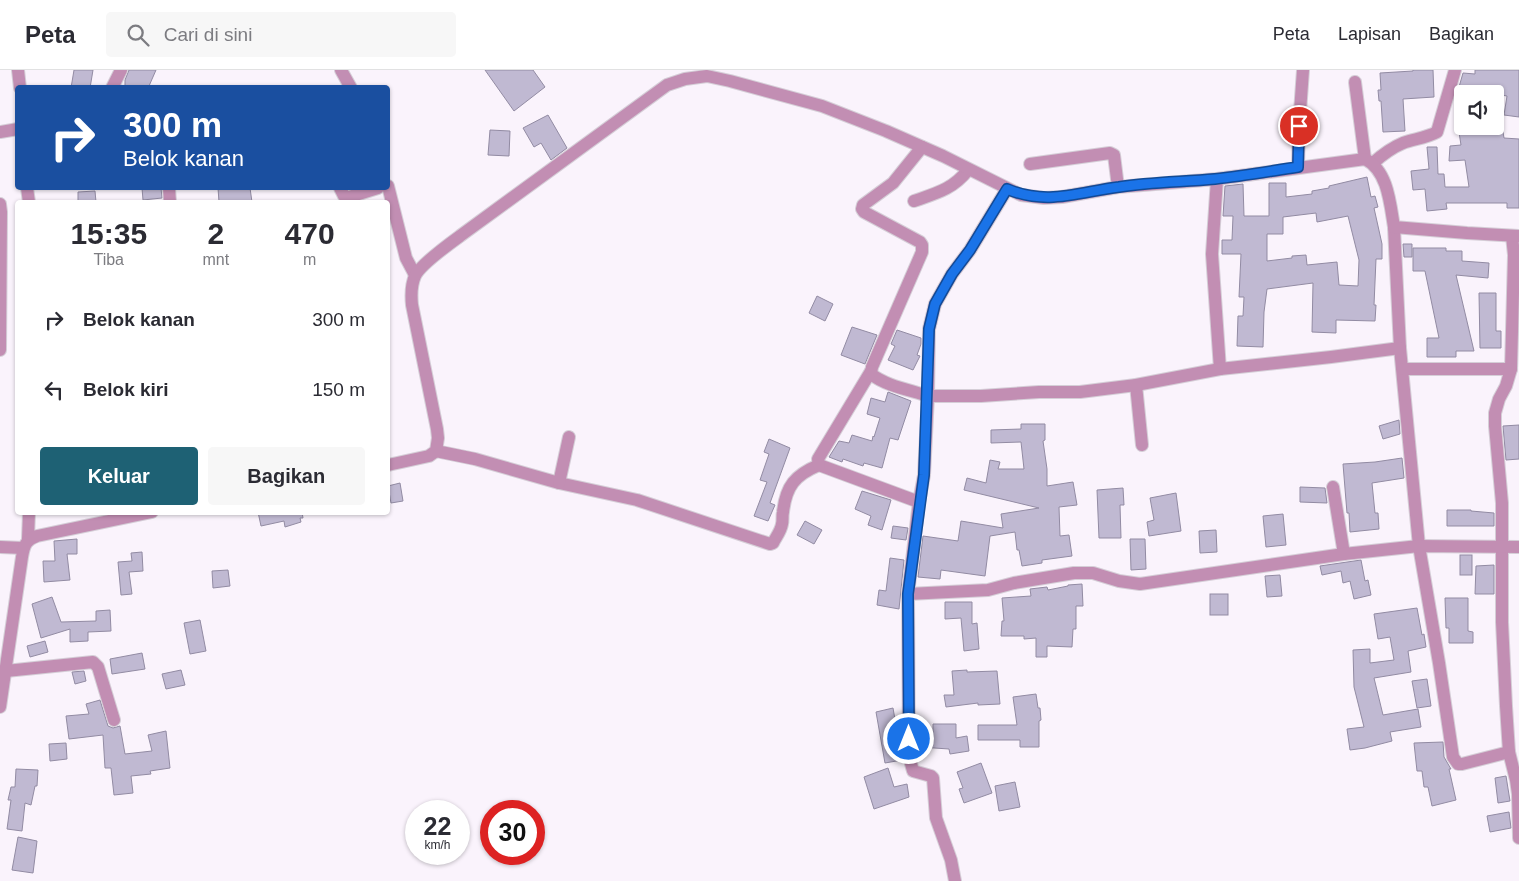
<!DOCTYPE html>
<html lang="id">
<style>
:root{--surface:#fff;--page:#f7f7f7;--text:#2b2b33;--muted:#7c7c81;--line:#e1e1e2;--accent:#1e6174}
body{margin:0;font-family:Helvetica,sans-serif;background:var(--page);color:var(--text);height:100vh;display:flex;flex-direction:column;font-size:19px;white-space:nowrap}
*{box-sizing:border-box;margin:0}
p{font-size:16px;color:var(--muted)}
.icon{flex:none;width:28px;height:28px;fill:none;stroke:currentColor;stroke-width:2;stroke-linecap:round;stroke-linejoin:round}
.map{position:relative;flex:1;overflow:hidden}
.details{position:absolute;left:15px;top:130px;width:375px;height:315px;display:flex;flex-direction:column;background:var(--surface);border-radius:5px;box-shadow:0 1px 4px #0004}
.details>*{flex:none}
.hud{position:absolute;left:15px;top:15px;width:375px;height:105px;border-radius:5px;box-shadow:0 1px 4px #0004;background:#1a4fa0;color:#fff;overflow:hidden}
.fabs{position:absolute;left:1454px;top:15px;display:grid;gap:10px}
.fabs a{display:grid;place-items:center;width:50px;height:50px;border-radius:5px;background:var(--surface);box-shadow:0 1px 4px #0004;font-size:25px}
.speed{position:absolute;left:405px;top:730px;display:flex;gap:10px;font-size:25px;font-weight:700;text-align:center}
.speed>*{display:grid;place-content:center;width:65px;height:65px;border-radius:50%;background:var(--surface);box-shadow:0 1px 4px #0004;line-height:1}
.speed small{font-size:12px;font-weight:400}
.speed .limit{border:8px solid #d22;background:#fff;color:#111}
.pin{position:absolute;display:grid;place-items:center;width:42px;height:42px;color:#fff;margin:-21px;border:2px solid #fff;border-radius:50%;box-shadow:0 1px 5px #0007}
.me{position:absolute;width:55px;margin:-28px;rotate:0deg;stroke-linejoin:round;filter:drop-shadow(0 0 4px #0008)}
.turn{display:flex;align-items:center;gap:18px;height:105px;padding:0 25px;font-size:22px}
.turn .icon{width:65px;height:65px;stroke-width:2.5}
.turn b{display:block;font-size:35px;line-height:42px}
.eta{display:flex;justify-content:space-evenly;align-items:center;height:85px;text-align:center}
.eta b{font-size:30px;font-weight:600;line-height:35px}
.action{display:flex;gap:10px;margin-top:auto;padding:10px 25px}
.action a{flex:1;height:58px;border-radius:5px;background:var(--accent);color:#fff;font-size:20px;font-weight:600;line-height:58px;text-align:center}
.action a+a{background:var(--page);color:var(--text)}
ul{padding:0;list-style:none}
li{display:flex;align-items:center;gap:15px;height:70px;padding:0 25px}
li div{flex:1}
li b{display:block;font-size:19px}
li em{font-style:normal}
header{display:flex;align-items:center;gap:30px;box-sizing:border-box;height:70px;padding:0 25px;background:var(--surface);border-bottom:1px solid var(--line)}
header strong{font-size:24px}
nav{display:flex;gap:28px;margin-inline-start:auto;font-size:18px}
.search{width:350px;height:45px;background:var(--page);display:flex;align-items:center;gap:12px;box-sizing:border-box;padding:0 18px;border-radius:5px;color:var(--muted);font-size:19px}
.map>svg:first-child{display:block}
</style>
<header>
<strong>Peta</strong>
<div class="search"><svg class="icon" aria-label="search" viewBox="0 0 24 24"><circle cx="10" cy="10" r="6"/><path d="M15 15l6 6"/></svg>Cari di sini</div>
<nav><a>Peta</a><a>Lapisan</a><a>Bagikan</a></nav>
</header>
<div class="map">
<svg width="1519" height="811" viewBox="0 0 1519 811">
<rect width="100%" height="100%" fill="#faf3fc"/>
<g fill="#c0b9d2" stroke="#928ba3" fill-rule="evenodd">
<path d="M74 0H93L90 18H71Z"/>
<path d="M129 0H156L149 16 125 18V10Z"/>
<path d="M485 0H533L545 17 514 41Z"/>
<path d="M1413 0H1433L1434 27 1403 29 1405 61 1383 62 1381 31H1379L1378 20H1381L1380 3 1413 1Z"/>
<path d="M1475 0H1519V47L1504 45 1507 26 1495 24H1457L1463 3 1475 4Z"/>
<path d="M548 45 567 78 551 90 541 73 534 77 523 58Z"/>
<path d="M1458 56H1502L1504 68 1519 69V138H1507V133H1446L1447 139 1427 141 1425 119 1413 120 1411 101 1429 99 1427 77H1437L1438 104H1444L1445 117H1469L1465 90 1449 91 1450 76 1461 75Z"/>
<path d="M490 60 510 61 509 86 488 85Z"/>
<path d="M1367 107 1371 127 1375 126 1378 137 1374 138 1382 174V189H1376L1374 235H1376L1375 251 1336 250V263L1312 262 1313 213 1267 219 1264 242 1263 277 1237 276 1238 246H1243L1244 227H1239L1241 184H1222V170H1232L1233 146H1223L1225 116 1243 114 1244 146H1269V113H1286V127L1312 124V121L1329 118V116ZM1316 143 1317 152 1348 146 1359 190 1358 216 1339 215 1337 192 1307 195 1306 185 1292 186V188L1267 191V164H1283V147Z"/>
<path d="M142 118H161L162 128 143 130Z"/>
<path d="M218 118H250L252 132H219Z"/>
<path d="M95 121 96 132H78V122Z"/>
<path d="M1403 174H1412V187H1404Z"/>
<path d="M1413 178H1446V181H1462V191L1489 193 1488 208 1456 205 1474 281H1456V287H1427V268H1439L1425 201H1413Z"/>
<path d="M1479 223H1496V261H1501V278H1480Z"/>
<path d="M817 226 833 234 825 251 809 243Z"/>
<path d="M852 257 877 265 865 294 841 285Z"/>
<path d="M897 260 921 268V274L917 285 920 286 913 300 888 290 895 276 891 274Z"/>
<path d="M888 322 911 331 898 370 890 368 882 398 864 393 863 396 843 389 842 392 829 387 839 371 849 373 852 365 872 371 873 366 874 367 880 348 867 344 871 328 885 332Z"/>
<path d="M1399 350 1400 364 1383 369 1379 356Z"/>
<path d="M1021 354H1045V370L1043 371 1047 399V416L1073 412 1077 435 1059 437 1060 466 1069 465 1072 486 1042 490V493L1022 496 1019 480H1017L1015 462 990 466 985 506 941 500 940 509 918 507 923 466 958 471 961 451 1003 458 1001 444 1039 438 964 420 967 408 986 413 990 390 1000 392 998 399H1024L1021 372 991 373V360L1021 359Z"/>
<path d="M1519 355V389L1506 390 1503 356Z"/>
<path d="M769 369 790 378 770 433 775 435 768 451 754 446 767 412 760 410 769 384 764 382Z"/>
<path d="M1402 388 1404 408 1372 413 1375 443H1378L1379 459 1350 462 1349 443H1347L1343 394 1375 392Z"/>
<path d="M400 413 403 431 391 433 388 416Z"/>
<path d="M1300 417 1325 418 1327 433 1300 432Z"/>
<path d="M1123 418 1124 435H1120L1121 468H1099L1097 420Z"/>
<path d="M862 421 891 430 882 460 868 455 871 446 855 439Z"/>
<path d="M1176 423 1181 461 1149 466 1147 452 1154 450 1150 428Z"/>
<path d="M1447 440H1471V441L1494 443V456H1447Z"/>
<path d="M258 442H302L303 448H300L301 452 285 457 284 451 261 456Z"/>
<path d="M1283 444 1286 475 1266 477 1263 446Z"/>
<path d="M805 451 822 460 814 474 797 465Z"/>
<path d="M893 456 908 458 906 470 891 468Z"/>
<path d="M1216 460 1217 482 1200 483 1199 461Z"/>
<path d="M77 469V484H67L70 510 44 512 43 491H55L54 471Z"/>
<path d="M1130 469H1145L1146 499 1131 500Z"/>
<path d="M142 482 143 501 129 502 132 524 121 525 118 492 132 491 131 483Z"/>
<rect x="1460" y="485" width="12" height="20"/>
<path d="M890 488 904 490 899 539 877 535 879 520 886 521Z"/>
<path d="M1361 490 1365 511 1368 510 1371 525 1354 529 1350 511 1343 513 1341 501 1322 505 1320 496Z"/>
<path d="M1494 495V524H1475L1476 496Z"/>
<path d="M228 500 230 516 213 518 212 501Z"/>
<path d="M1280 505 1282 526 1267 527 1265 506Z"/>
<path d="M1082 514 1083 536H1076V559H1073L1072 577 1047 576V587H1036V568L1024 569V566H1001L1002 551H1004L1002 528 1031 526 1030 519 1047 517 1048 520 1068 516V515Z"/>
<rect x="1210" y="524" width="18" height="21"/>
<path d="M52 527 61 552 96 551V541L110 540 111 561 88 562V571L70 572V559L41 568 32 534Z"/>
<path d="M1445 528H1468V561L1473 562V573H1449V558H1446Z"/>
<path d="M945 532H972V554L977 553 979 579 964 581 961 548 945 549Z"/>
<path d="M1417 538 1422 565 1424 564 1426 577 1408 581 1411 602 1374 608 1383 645 1418 639 1421 657 1390 662 1392 671 1365 678 1350 680 1347 659 1364 657 1354 617 1353 580 1370 579V593L1394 590 1390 567 1378 569 1374 544Z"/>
<path d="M200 550 206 581 190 584 184 553Z"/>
<path d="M45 571 48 582 30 587 27 576Z"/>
<path d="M142 583 145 599 112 604 110 589Z"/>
<path d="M181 600 185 615 166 619 162 604Z"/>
<path d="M967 600V602L997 601 1000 634 978 635V633L946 637 944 625H954L952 601Z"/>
<path d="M84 601 86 611 75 614 72 602Z"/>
<path d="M1427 609 1431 636 1417 638 1412 611Z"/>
<path d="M1036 624 1038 638H1040L1041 650 1039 651V677H1020V670H978V655H1017L1013 627Z"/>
<path d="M100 630 108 656 113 658 120 656 125 684 152 681 148 665 166 661 170 698 150 701 151 704 131 706 133 723 114 725 111 698H105L103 665 69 669 66 646 89 644 86 634Z"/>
<path d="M893 638 902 690 885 693 876 642Z"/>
<path d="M933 654H956V668L967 666 969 681 950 684 949 679 920 677 921 666 933 667Z"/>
<path d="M1443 672 1444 687 1451 699H1449L1456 730 1432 736 1428 717H1424L1422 701H1417L1414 673Z"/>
<path d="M66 673 67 689 50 691 49 674Z"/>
<path d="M981 693 992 723 964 733 959 719 963 718 957 702Z"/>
<path d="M888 698 894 717 907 714 909 727 874 739 864 707Z"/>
<path d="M16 699 38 700 37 716H35L31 735 25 733 22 761 7 759 11 730H8L11 717H15Z"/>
<path d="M1506 706 1510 731 1498 733 1495 708Z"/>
<path d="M1015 712 1020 737 999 741 995 716Z"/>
<path d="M1509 742 1511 758 1490 762 1487 746Z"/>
<path d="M18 767 37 771 33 803 12 800Z"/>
</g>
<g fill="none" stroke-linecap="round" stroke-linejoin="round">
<defs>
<g id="minor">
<path d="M18 0 20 18"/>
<path d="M341 0 351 18"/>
<path d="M1355 12 1365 89"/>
<path d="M112 18 121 0"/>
<path d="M0 62 18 59"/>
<path d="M922 77 893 113 863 135 862 139 864 142 920 172 922 175V182L872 297 871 304C886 316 910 320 928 326L929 259 935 234 952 204 970 180 1007 119"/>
<path d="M1373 93C1382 85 1391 78 1403 73 1414 69 1426 68 1437 62L1455 0"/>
<path d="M1030 94 1110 83 1114 85 1118 117"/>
<path d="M1298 97 1299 56 1303 0"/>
<path d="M1217 109 1212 184 1220 299"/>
<path d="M388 116 406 188 415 205"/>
<path d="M27 118 29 132"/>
<path d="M169 118 170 132"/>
<path d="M340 118 344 126 349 127 378 118"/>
<path d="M914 131C937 123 953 119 968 100"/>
<path d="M0 134 1 142 0 280"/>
<path d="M1394 157 1400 278 1419 476 1439 593 1453 687 1458 694H1462L1509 682"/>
<path d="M1512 166 1514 185 1511 299 1506 316 1499 329 1495 343V356L1502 433V552L1506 636 1509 682 1516 710 1518 724 1519 768"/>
<path d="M1403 299H1511"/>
<path d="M1136 315 1142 375"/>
<path d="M436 381 475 389 559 413 637 430 770 474 773 473C776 467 781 461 782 454 783 451 782 446 783 442 786 416 795 405 819 395L919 432 924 405 928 326H981L1039 322H1080L1136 315 1220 299 1331 287 1400 278"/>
<path d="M388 395 429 386 436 381 438 368 437 359 412 235C411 225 411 215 415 206 420 195 449 174 460 166L667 15 685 9 707 6 730 11 822 36 886 61 943 86 1021 125 1044 128 1062 127 1118 117 1217 109 1365 89C1388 101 1390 133 1394 157L1467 163 1519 166"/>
<path d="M819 395 818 389 871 301"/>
<path d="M559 413 569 367"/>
<path d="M1333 417 1344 484"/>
<path d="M919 432 908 524 909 686 913 701 931 706 933 708 936 748 951 790 955 811"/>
<path d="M28 469 29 442"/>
<path d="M0 477 23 478"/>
<path d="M908 524 988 520 1014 513 1074 503H1093L1119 511 1140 514 1344 484 1419 476 1519 477"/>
<path d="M6 601 93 592 98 597 114 650"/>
<path d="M0 637 22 487C24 475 26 470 37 466L152 442"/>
</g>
</defs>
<use href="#minor" stroke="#d5ced7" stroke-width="14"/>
<use href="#minor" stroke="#c28eb3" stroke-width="12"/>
</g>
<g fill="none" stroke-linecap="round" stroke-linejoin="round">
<defs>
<path id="route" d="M909 669 908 524 924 405 929 259 935 234 952 204 970 180 1007 119C1047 136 1079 122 1119 117 1151 112 1183 112 1215 109 1243 106 1271 101 1298 97L1299 56"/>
</defs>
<use href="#route" stroke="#114b97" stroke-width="12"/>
<use href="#route" stroke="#1a73e8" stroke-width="9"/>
</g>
</svg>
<div class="fabs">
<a><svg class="icon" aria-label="sound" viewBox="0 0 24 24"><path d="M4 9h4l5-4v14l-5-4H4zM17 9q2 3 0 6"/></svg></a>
</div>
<div class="speed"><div>22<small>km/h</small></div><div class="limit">30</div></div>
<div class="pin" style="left:1299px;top:56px;background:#d93025"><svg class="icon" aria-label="arrive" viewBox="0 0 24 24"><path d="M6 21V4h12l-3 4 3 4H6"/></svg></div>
<svg class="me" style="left:909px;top:669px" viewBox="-20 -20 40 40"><circle r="17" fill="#1a73e8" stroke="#fff" stroke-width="3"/><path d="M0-11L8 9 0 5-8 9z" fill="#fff"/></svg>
<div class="hud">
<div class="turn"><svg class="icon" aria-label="right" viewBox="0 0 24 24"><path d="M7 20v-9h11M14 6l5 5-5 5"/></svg><div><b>300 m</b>Belok kanan</div></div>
</div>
<section class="details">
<div class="eta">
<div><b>15:35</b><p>Tiba</p></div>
<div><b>2</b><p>mnt</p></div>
<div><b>470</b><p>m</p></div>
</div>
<ul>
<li><svg class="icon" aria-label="right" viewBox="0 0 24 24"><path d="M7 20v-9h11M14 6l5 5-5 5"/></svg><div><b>Belok kanan</b></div><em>300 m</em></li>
<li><svg class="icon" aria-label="left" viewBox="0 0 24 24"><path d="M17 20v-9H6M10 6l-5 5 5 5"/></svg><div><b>Belok kiri</b></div><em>150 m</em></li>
</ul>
<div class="action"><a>Keluar</a><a>Bagikan</a></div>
</section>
</div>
